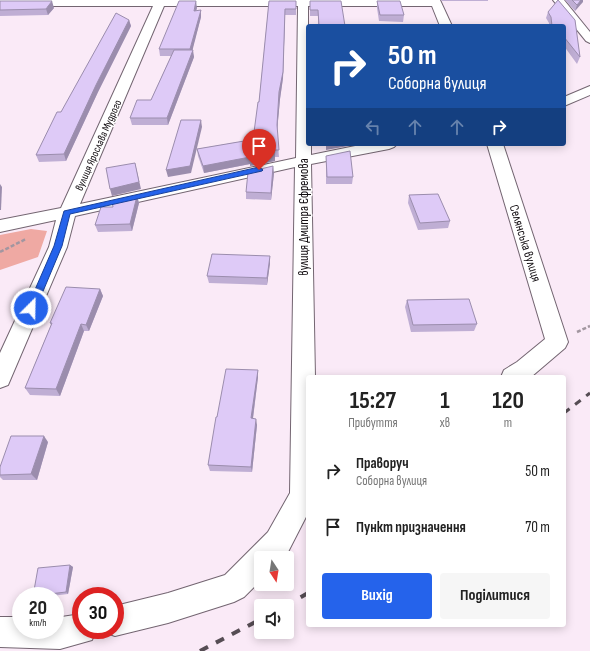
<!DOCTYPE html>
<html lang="uk">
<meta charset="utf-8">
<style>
:root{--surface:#fff;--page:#f6f6f6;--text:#222;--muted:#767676;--accent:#2563eb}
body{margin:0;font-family:"Sofia Sans Condensed",sans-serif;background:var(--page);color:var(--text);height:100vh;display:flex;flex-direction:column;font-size:15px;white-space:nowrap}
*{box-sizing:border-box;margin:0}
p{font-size:13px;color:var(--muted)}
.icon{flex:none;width:22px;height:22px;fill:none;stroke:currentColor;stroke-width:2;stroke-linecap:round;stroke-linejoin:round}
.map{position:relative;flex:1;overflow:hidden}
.side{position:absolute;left:306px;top:375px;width:260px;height:252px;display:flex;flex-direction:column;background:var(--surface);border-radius:4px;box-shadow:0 2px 10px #0003}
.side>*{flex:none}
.guide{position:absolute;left:306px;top:24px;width:260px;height:122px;border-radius:4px;box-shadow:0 2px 10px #0003;background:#1a4fa0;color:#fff;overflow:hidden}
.needle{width:26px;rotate:168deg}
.controls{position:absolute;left:254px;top:551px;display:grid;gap:8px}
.controls a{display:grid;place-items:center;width:40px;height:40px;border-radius:4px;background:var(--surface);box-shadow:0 2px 10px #0003;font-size:20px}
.speed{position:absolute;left:12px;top:587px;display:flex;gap:8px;font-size:20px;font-weight:700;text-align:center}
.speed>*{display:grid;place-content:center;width:52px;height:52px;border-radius:50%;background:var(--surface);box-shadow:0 2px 10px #0003;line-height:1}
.speed small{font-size:10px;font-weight:400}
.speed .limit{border:6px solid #d22;background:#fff;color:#111}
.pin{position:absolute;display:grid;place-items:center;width:34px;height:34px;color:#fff;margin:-41px -17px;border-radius:50% 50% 50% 0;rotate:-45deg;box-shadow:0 0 4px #0007}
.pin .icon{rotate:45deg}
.me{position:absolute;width:44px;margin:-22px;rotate:23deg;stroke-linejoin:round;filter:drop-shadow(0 0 3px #0008)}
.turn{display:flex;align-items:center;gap:14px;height:84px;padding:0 16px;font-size:18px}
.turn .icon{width:52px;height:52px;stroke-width:2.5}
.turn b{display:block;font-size:28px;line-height:34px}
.lanes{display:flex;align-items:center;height:38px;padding:0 16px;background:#0003;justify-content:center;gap:20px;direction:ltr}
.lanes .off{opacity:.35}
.eta{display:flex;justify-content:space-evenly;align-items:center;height:68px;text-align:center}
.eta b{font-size:24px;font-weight:700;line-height:28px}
.action{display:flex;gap:8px;margin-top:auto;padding:8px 16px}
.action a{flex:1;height:46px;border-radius:4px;background:var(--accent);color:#fff;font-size:16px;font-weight:700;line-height:46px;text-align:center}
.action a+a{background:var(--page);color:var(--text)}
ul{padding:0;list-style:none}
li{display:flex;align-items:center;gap:12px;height:56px;padding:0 16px}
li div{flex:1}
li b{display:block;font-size:15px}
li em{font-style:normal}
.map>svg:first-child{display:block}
</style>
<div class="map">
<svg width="590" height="651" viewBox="0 0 590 651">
<rect width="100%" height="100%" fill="#faeaf7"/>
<path fill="#efa9a3" d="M31 229 47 231 38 257 0 270V235Z"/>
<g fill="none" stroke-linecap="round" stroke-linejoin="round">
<defs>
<g id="minor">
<path d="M0 0H440L452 26H440L432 6H308V144H311V155L365 144H397L394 147 389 149 311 164 315 377H308V513L288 552 282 558H261V580L244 597 234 602 168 623 115 636 104 632 103 630H115V606L168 593 225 575 268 532 290 493 295 167 75 216 67 247 11 378 8 385 0 388V353L49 247 56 220 0 232V220L61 208 153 6H0ZM164 6H298L296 158 80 204Z"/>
<path d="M553 0H564L590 32V43L586 41Z"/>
<path d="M590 86V95L564 106V97Z"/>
<path d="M487 144H503L568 342 565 348 531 377H501L504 370 517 362 545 339Z"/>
<path d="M81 614V630H96L92 640 60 649 0 647V617H21V630H55V618Z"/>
</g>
</defs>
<use href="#minor" stroke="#736571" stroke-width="2"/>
<g stroke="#a296a0" stroke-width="2.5" stroke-dasharray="4 2" stroke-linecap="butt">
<path d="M0 252 26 239"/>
<path d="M577 332 590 326"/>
</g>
<use href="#minor" fill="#fff" fill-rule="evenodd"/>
<path stroke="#564d54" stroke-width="3" stroke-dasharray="7 7" stroke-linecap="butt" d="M564 413 590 393"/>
<g stroke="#564d54" stroke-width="4" stroke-dasharray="9 9" stroke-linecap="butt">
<path d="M285 606 308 593"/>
<path d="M200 651 261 619"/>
</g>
</g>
<g fill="#bfaed4">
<path d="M441 0H488V1H442Z"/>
<path d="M558 0 575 20 580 57 577 64 564 46V26H549V23L546 18 548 12Z"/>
<path d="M565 0H583L575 11Z"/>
<path d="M0 1 54 8 48 15 0 16Z"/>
<path d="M269 1H296V15H285L283 78 280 99 277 131 279 157H275V161L250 166V164L204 173 198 156 197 149 250 140 254 132 259 102Z"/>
<path d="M310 1 345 26H318V16H310Z"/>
<path d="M377 1 404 15 403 22 379 21 377 8Z"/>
<path d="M197 8 196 11 201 17 192 50 194 57 168 125H132L130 118 151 100 171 56H160L159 49Z"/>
<path d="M129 20 131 26 98 92 66 161 39 162 36 155 61 112Z"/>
<path d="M326 156 353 177 352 184H326Z"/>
<path d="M274 173 271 200 246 199V192Z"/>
<path d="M409 195 450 221 448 228 418 230 408 203Z"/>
<path d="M137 196 139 203 132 231 98 232 95 225 113 207Z"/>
<path d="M270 256V263L267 285 209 283 207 276Z"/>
<path d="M100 289 103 296 89 331H84L60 396 30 395 25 388 51 325 50 323Z"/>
<path d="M407 300 477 324 474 331 411 332 405 307Z"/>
<path d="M258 370V377L253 419 257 425 252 472 210 471 208 465 217 417Z"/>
<path d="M48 442 37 480H3L0 477V467Z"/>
<path d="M70 565 73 567 68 594 51 596H33Z"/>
</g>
<g fill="#9b8dad">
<path d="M581 0H583V2L575 11 577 5Z"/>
<path d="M52 1 54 8 48 15 46 9Z"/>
<path d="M196 1 197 8 194 17V11Z"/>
<path d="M201 10V17L191 56 190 49Z"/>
<path d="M285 15 283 78 280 99 277 132V125Z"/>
<path d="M129 20 131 26 98 92 66 161 64 154 96 85Z"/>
<path d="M193 50 194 57 168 125 167 118Z"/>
<path d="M201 120 202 127 191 173 168 177 166 170Z"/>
<path d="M326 144H348V146L326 150Z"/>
<path d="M275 150V161L250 166V164L204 173 203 166Z"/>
<path d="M135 163 141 189 112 196 110 189Z"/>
<path d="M273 166 274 173 271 200V193Z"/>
<path d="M0 184 2 187 1 210H0Z"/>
<path d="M137 196 139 203 132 231 130 224Z"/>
<path d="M270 256V263L267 285V278Z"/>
<path d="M100 289 103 296 89 331 86 325Z"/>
<path d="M81 324 84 331 60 396 56 389Z"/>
<path d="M258 370V377L252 425 251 418Z"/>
<path d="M256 419 257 425 252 472 251 467Z"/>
<path d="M44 436 48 442 37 480 31 474Z"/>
<path d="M70 565 73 567 68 594 66 592Z"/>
</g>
<g fill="#decaf7" stroke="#9b8dad">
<path d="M558 0 575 20 580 57 564 37V26H552L551 17 548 12Z"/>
<path d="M572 0H581L577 5Z"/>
<path d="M0 1H52L46 9 0 10Z"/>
<path d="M179 1H196L194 11 201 10 190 49H159Z"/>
<path d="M269 1H296V9H285L283 72 279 92 277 125 279 150H275L274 154 250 159V157L203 166 197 149 250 140V132H254L258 102H259Z"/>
<path d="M310 1H341L345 26H319L318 10H310Z"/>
<path d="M377 1H400L404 15H380Z"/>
<path d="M116 13 129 20 96 85 64 154 36 155 57 112H61Z"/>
<path d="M174 50H193L167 118H130L137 100H151Z"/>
<path d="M181 120H201L190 166 166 170Z"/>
<path d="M350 151 353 177H327L326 156Z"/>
<path d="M135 163 139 182 110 189 106 168Z"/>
<path d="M273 166 271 193 246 192 248 172Z"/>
<path d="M438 194 450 221 420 223 409 195Z"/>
<path d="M137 196 130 224 95 225 101 207H113L112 202Z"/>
<path d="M212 254 270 256 267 278 207 276Z"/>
<path d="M66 287 100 289 86 325 81 324 56 389 25 388 52 323H50Z"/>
<path d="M469 299 477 324 413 325 407 300Z"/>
<path d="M226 369 258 370 251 418 256 419 251 467 208 465 216 417H217Z"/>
<path d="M11 436H44L31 474 0 475V467Z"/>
<path d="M70 565 66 592 33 596 38 568Z"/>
</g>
<path fill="#2563eb" stroke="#184099" d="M259 167 263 170 262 171 70 214 62 246 36 308 31 311 28 310 27 308 54 246 64 211Z"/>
<g text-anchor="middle" stroke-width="3" stroke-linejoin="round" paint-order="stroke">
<g font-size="11" fill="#100b0f" stroke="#fff">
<text transform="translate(98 145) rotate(-66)" y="4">вулиця Ярослава Мудрого</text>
</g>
<g font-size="13" fill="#100b0f" stroke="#fff">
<text transform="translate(303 217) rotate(-90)" y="5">вулиця Дмитра Єфремова</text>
<text transform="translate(526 243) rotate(73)" y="5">Селянська вулиця</text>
</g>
</g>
</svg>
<div class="controls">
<a><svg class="needle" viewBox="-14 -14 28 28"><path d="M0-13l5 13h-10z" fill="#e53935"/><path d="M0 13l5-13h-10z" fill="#767676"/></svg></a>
<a><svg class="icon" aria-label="sound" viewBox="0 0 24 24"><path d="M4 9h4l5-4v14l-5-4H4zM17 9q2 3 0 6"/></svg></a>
</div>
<div class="speed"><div>20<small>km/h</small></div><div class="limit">30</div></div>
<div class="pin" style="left:259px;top:170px;background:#d93025"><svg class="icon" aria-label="arrive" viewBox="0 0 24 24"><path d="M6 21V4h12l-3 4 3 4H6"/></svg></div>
<svg class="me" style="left:31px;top:308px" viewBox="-20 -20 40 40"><circle r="17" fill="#2563eb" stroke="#fff" stroke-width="3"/><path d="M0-11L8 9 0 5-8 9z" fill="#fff"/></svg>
<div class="guide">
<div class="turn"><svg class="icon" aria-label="right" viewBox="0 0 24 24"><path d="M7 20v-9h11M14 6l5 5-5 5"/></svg><div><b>50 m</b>Соборна вулиця</div></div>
<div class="lanes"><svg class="icon off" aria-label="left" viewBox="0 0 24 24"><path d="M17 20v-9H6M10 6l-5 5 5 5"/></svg><svg class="icon off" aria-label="ahead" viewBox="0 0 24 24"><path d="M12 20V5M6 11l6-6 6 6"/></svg><svg class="icon off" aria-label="ahead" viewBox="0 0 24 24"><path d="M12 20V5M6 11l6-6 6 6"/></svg><svg class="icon" aria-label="right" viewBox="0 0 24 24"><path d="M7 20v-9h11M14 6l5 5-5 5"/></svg></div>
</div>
<section class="side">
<div class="eta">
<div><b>15:27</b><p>Прибуття</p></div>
<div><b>1</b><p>хв</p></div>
<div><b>120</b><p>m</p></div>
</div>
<ul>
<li><svg class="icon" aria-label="right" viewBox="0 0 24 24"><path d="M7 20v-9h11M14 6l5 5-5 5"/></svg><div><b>Праворуч</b><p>Соборна вулиця</p></div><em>50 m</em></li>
<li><svg class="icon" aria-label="arrive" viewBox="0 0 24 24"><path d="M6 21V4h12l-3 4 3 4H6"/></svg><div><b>Пункт призначення</b></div><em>70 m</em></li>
</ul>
<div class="action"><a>Вихід</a><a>Поділитися</a></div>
</section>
</div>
